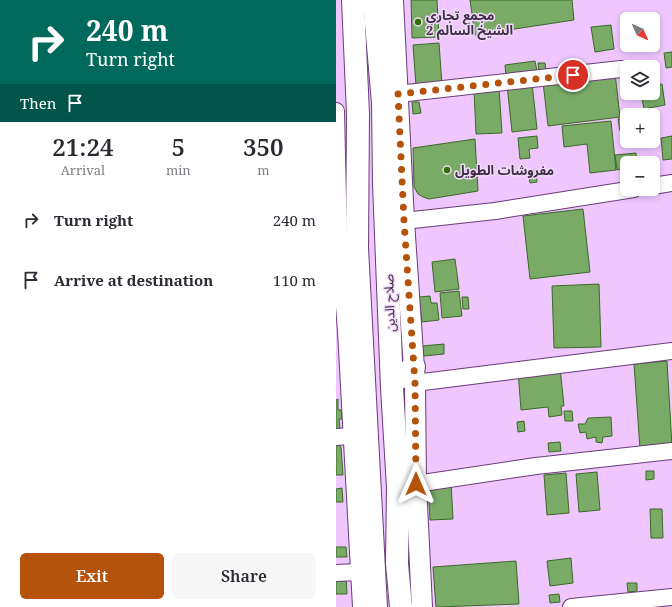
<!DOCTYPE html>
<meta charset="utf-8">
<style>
:root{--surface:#fff;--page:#f7f7f7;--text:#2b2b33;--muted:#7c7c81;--accent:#b45309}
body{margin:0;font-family:"Noto Serif","Noto Sans Arabic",serif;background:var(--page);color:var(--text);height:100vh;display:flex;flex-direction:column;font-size:15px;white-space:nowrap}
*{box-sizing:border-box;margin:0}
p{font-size:13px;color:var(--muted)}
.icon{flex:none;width:22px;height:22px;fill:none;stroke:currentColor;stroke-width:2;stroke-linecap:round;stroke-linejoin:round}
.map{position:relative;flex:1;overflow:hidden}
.details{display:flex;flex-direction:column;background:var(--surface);width:336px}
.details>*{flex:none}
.guide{background:#00695c;color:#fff;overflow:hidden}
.needle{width:26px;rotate:135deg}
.controls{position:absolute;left:284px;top:12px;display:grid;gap:8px}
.controls a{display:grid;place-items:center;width:40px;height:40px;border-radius:6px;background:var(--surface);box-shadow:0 2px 6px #0003;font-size:20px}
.pin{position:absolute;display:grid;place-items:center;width:34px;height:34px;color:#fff;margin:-17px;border:2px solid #fff;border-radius:50%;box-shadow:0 1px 4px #0007}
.me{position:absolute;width:44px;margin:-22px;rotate:0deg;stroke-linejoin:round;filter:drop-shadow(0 0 3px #0008)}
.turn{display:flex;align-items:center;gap:14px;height:84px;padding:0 20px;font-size:18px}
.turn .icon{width:52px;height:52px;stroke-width:2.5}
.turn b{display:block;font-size:28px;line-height:34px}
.then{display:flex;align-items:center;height:38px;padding:0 20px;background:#0003;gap:8px;font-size:15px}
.eta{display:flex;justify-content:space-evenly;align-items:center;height:68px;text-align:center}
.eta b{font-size:24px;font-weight:600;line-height:28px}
.button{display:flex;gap:8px;margin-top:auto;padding:8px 20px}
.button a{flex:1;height:46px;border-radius:6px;background:var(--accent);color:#fff;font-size:16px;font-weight:600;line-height:46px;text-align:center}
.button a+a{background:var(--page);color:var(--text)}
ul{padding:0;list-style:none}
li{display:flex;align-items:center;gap:12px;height:60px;padding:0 20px}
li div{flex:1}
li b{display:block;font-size:15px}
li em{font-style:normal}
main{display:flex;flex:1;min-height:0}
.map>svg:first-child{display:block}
</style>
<main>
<section class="details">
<div class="guide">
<div class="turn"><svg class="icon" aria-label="right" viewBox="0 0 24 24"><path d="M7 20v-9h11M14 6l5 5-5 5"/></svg><div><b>240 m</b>Turn right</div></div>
<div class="then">Then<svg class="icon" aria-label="arrive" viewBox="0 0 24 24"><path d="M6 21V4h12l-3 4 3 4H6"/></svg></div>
</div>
<div class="eta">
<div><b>21:24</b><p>Arrival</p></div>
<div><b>5</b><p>min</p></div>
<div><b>350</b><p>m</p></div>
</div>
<ul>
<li><svg class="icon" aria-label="right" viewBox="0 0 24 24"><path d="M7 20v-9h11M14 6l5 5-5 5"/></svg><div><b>Turn right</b></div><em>240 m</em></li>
<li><svg class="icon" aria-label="arrive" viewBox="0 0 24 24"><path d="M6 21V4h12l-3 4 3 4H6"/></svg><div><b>Arrive at destination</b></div><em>110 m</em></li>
</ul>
<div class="button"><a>Exit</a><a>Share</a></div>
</section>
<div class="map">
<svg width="336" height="607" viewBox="0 0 336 607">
<rect width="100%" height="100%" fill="#efc6fe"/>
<g fill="#79aa66" stroke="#3c6927">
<path d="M75 0H101L103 37 76 38Z"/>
<path d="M134 0H236L238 20 139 35Z"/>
<path d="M275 25 278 49 259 52 255 27Z"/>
<path d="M103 43 106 85 80 86 77 45Z"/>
<path d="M336 52V67L330 68 328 53Z"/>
<path d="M199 61 201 71 170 76 169 65Z"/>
<path d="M202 63H209L210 70 203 71Z"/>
<path d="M279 73 284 117 212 126 207 82Z"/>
<path d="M317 80 319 85 326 84 329 105 308 109 305 93H317Z"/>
<path d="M196 83 201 129 176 132 171 85Z"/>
<path d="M163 88 166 133 140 134 138 90Z"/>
<path d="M76 102H83L85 113 77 114Z"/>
<path d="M291 118V130L284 131 282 119Z"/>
<path d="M275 121 280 170 254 173 251 144 228 147 226 126Z"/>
<path d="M201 136 202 148 193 149 194 158 184 159 182 138Z"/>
<path d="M336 136V159L327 160 325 138Z"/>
<path d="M139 139 142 191 93 199 87 197 82 194 78 187 77 148Z"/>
<path d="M300 153 301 163H291V168L281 170 279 155Z"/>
<path d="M200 170 201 182 194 183 192 171Z"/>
<path d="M247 209 254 272 194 279 187 216Z"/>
<path d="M119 259 123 289 99 292 96 262Z"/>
<path d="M263 284 265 347 218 348 216 286Z"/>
<path d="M123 291 126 316 106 318 104 293Z"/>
<path d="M94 296 95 303H101L103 320 86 322 83 297Z"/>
<path d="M126 297H132L133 309H127Z"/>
<path d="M108 344V354L88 356 86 346Z"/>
<path d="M331 361 336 446 304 449 298 364Z"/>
<path d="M224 367 228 406H225L226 415 213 417 212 407 185 410 182 371Z"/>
<path d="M2 399V410H5L6 419H3L4 429H0V400Z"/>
<path d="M228 411H236L237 421H229Z"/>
<path d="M275 417 276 436 267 437 266 443 260 442V437L251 439 250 432 244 433 242 424H249L252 418Z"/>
<path d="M188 421 189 431 182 432 181 422Z"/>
<path d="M224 442 225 451 213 452 212 443Z"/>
<path d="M0 443 5 447 7 475H0Z"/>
<path d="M310 471H318V479L310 480Z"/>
<path d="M261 472 264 510 243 512 240 474Z"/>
<path d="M230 473 233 513 211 515 208 475Z"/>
<path d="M115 482 117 519 94 520 92 483Z"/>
<path d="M6 488 7 502H0V489Z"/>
<path d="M314 509H326L327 538H315Z"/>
<path d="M0 547H10L11 557H0Z"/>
<path d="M235 558 237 583 214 586 211 561Z"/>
<path d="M180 561 183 604 100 607 97 567Z"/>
<path d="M0 575H10L11 594H0Z"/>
<path d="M291 583H301V591L292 592Z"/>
<path d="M223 594 224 602 214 603 213 595Z"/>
</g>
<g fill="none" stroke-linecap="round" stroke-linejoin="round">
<defs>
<g id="minor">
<path d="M62 94 285 69"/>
<path d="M0 111 3 244 10 331 25 607"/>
<path d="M317 186 336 183"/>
<path d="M68 221 159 211 298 189"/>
<path d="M79 383 336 351"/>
<path d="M0 437 15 436"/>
<path d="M80 484 200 466 336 451"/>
<path d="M0 573 23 572"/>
<path d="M235 607 336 597"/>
</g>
<path id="major" d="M57 0 68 221 79 383 80 484 86 607"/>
<g id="highway">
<path d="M17 0 22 114 21 248 40 607"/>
<path d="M38 0 47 103 48 184 56 388 62 487 61 564 65 607"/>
<path d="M56 383 78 367"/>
</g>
</defs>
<use href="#minor" stroke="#6a3c79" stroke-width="18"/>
<use href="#major" stroke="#6a3c79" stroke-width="22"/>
<use href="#highway" stroke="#6a3c79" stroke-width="24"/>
<use href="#minor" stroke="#fff" stroke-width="16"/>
<use href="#major" stroke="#fff" stroke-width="20"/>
<use href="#highway" stroke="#fff" stroke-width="22"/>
</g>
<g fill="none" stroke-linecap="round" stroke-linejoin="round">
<path stroke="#b45309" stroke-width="7" stroke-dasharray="0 12.6" d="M80 484 79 383 68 221 62 94 237 75"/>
</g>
<g fill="#306f03" stroke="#f0dcf8" stroke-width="1.5">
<circle cx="82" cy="22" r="4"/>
<circle cx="111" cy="170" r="4"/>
</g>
<g text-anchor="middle" stroke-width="3" stroke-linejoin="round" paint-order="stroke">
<g font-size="13" font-weight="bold" fill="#402c47" stroke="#f0dcf8" text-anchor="start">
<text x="90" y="20">مجمع تجاري<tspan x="90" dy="15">الشيخ السالم 2</tspan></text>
<text x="119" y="175">مفروشات الطويل</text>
</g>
<g font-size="13" fill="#402c47" stroke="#f0dcf8">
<text transform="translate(53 303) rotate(-92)" y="5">صلاح الدين</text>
</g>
</g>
</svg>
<div class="controls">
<a><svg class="needle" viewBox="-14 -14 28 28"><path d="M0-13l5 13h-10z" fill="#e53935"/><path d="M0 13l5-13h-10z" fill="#7c7c81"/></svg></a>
<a><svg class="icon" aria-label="layers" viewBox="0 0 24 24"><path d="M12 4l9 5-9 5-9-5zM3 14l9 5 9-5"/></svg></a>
<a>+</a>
<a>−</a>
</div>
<div class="pin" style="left:237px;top:75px;background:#d93025"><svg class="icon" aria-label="arrive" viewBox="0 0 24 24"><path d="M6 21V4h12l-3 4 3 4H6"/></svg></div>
<svg class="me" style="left:80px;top:484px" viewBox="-20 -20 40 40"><path d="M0-17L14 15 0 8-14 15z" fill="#b45309" stroke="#fff" stroke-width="4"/></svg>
</div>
</main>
